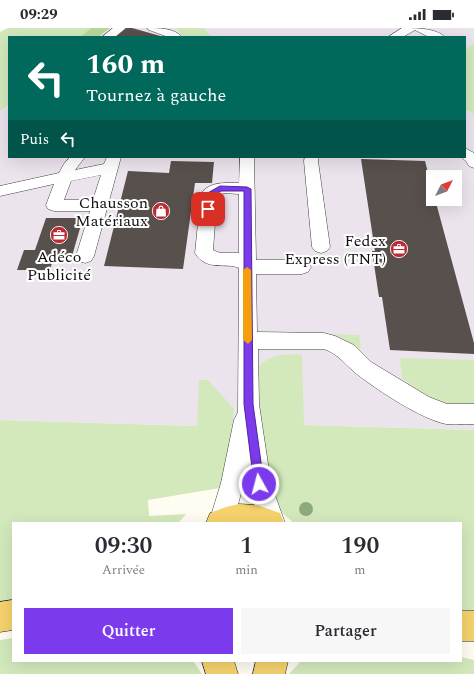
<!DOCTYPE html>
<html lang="fr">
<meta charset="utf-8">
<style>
:root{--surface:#fff;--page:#f7f7f7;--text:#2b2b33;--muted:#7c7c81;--accent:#7c3aed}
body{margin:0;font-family:Spectral,serif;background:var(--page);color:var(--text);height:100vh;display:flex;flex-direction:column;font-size:15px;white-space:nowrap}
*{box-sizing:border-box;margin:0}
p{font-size:13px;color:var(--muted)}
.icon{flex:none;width:22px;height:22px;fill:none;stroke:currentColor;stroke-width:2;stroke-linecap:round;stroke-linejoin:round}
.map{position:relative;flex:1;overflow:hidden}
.details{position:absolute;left:12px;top:494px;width:450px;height:140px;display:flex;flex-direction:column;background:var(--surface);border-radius:0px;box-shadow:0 4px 16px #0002}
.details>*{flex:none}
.guide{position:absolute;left:8px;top:8px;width:458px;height:122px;border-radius:0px;box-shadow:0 4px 16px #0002;background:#00695c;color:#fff;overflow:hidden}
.needle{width:26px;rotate:48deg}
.controls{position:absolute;left:426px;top:142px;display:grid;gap:8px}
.controls a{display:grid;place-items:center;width:36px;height:36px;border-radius:0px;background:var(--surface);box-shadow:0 4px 16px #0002;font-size:20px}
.pin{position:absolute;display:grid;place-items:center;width:34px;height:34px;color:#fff;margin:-17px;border-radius:8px;box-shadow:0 2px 6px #0006}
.me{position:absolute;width:44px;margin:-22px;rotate:353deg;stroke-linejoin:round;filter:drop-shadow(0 0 3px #0008)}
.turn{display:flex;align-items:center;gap:14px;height:84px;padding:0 12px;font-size:18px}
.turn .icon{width:52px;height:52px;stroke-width:2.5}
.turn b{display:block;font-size:28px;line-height:34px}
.then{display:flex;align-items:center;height:38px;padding:0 12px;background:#0003;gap:8px;font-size:15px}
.eta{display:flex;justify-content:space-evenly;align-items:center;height:68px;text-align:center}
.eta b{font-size:24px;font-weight:600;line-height:28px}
.action{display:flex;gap:8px;margin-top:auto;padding:8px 12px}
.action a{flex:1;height:46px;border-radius:0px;background:var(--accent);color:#fff;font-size:16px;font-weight:600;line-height:46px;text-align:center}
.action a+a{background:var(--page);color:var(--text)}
.status{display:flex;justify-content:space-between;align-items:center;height:28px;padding:0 20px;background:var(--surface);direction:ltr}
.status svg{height:11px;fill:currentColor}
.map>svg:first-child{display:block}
</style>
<div class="status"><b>09:29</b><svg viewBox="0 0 49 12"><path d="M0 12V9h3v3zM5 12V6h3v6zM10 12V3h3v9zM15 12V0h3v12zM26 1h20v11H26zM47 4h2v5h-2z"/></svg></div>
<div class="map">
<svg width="474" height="646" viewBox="0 0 474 646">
<rect width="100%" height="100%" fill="#fffcf2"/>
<g fill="#ece4ed" fill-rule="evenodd">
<path d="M110 0H176L183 9H98Z"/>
<path d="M204 0H474V402L303 397 197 398 0 392V83L9 76V129H465V9H212ZM433 149H455V171H433Z"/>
</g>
<g fill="#d3e9bc">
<path d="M8 0H91L80 9H9V76L0 83V4Z"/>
<path d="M176 0H204L212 9H183Z"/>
<path d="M474 16V88L473 85 465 81V22Z"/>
<path d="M326 306 359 307 361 318 359 322Z"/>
<path d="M302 326 304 397 474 402V584L461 582V495H294L280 483 266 450 255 343C269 325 281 327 302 326Z"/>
<path d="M400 330 473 332 474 339V377L444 376 420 364 402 350Z"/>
<path d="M199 352H208L234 381 229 425 220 460 148 472 149 488 186 486 178 495H13V578L0 580V392L197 398Z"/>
<path d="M13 610V633H193L202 646H0V612Z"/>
<path d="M461 629 474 632V646H289L301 633H461Z"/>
</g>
<path fill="#b8d99b" d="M91 0H110L98 9H80Z"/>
<g fill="#58504c">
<path d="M125 0H132L164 9H113Z"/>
<path d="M361 131 425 133 433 164V171H435L474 315V326L390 322 382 269H379L372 223H375Z"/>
<path d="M171 133 214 134 212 155H195L183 241 104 238 128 143 169 145Z"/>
<path d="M46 190H83L72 228H54L50 242H17L24 222H35Z"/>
</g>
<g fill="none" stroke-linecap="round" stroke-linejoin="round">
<defs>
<g id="minor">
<path d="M113 0H126L115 9H102Z"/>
<path d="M147 0C160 0 174 0 182 9H168L149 2Z"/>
<path d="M402 0C415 0 436 0 445 9H429L415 2 403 9H388Z"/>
<path d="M465 120 474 125V140L469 138 466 133 461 129H465Z"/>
<path d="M70 129H85L75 142 104 136 107 129H121L94 228 91 233 85 235 79 233 76 228 90 183H54L48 181 46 177 54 156 0 168V158L59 145 64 136ZM101 147 93 172H64L71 153Z"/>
<path d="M240 129H254L256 232H302L308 234 311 239 308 244 302 246H256L257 304 324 305 335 308 354 317 371 334 429 369 447 376H474V396C465 396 455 397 446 396 421 391 379 363 358 347 346 338 339 326 324 321H258L259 376 271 456 285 495H261L247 456 246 447 233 495 209 494 221 455 234 392 238 384 239 240C228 234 206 244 195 225L201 166C209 153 226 155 239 155ZM223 165 239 166V225H220L213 222 217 169Z"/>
<path d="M305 129H319L318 133 330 219 327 223 321 225 315 223 312 219 304 133Z"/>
</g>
<g id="major">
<path d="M239 476 257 477 280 485 284 495H206L210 485 226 479Z"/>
<path d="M13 572V602L0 604V574Z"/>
<rect x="461" y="583" width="13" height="30"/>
<path d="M202 633H234L238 646H206Z"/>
<path d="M256 633H288L285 646H253Z"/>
</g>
</defs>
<use href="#minor" stroke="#424242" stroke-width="1"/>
<use href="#major" stroke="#202020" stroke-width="1"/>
<use href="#minor" fill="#fff" fill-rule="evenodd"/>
<use href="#major" fill="#f5d26c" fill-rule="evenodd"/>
</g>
<circle fill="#8daa7e" cx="306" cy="481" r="7"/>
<path fill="#7c3aed" stroke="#51269a" d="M220 158 247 159 251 161 253 376 264 456 263 460 259 462 255 460 254 456 244 376V163H221L213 167 211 183H205L206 166Z"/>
<path fill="#f59e0b" d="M247 239 251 242 252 312 248 316 243 312V242Z"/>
<defs>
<symbol id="shop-disc" viewBox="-11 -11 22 22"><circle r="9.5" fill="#bd2a32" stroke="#fff"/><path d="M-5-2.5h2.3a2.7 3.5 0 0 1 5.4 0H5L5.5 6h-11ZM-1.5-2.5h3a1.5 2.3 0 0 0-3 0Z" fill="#fff"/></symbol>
<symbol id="office-disc" viewBox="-11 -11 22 22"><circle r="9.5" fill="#bd2a32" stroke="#fff"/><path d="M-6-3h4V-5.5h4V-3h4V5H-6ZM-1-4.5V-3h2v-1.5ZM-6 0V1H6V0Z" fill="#fff"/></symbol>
</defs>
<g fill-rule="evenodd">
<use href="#shop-disc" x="151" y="173" width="20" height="20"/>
<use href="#office-disc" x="49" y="197" width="20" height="20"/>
<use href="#office-disc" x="389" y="211" width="20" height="20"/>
</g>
<g text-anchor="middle" stroke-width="4" stroke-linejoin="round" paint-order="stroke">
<g font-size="16" fill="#0f0f0f" stroke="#fff" text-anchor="end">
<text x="148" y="180">Chausson<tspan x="148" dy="18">Matériaux</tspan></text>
<text x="386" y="218">Fedex<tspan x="386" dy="18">Express (TNT)</tspan></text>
<text x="59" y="234" text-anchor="middle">Adéco<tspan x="59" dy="18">Publicité</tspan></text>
</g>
</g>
</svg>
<div class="controls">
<a><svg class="needle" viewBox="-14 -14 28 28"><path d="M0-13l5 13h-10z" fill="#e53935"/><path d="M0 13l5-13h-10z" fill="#7c7c81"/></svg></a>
</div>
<div class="pin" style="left:208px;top:181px;background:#d93025"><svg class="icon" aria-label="arrive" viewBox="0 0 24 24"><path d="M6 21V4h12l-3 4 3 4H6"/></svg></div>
<svg class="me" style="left:259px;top:456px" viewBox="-20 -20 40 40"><circle r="17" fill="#7c3aed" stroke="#fff" stroke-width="3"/><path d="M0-11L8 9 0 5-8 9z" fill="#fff"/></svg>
<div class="guide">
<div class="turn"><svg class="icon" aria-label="left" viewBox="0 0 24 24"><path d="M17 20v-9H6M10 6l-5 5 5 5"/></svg><div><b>160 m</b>Tournez à gauche</div></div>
<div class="then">Puis<svg class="icon" aria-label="left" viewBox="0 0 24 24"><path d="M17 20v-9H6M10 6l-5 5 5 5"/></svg></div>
</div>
<section class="details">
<div class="eta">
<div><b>09:30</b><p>Arrivée</p></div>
<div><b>1</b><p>min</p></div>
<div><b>190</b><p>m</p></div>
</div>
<div class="action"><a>Quitter</a><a>Partager</a></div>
</section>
</div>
